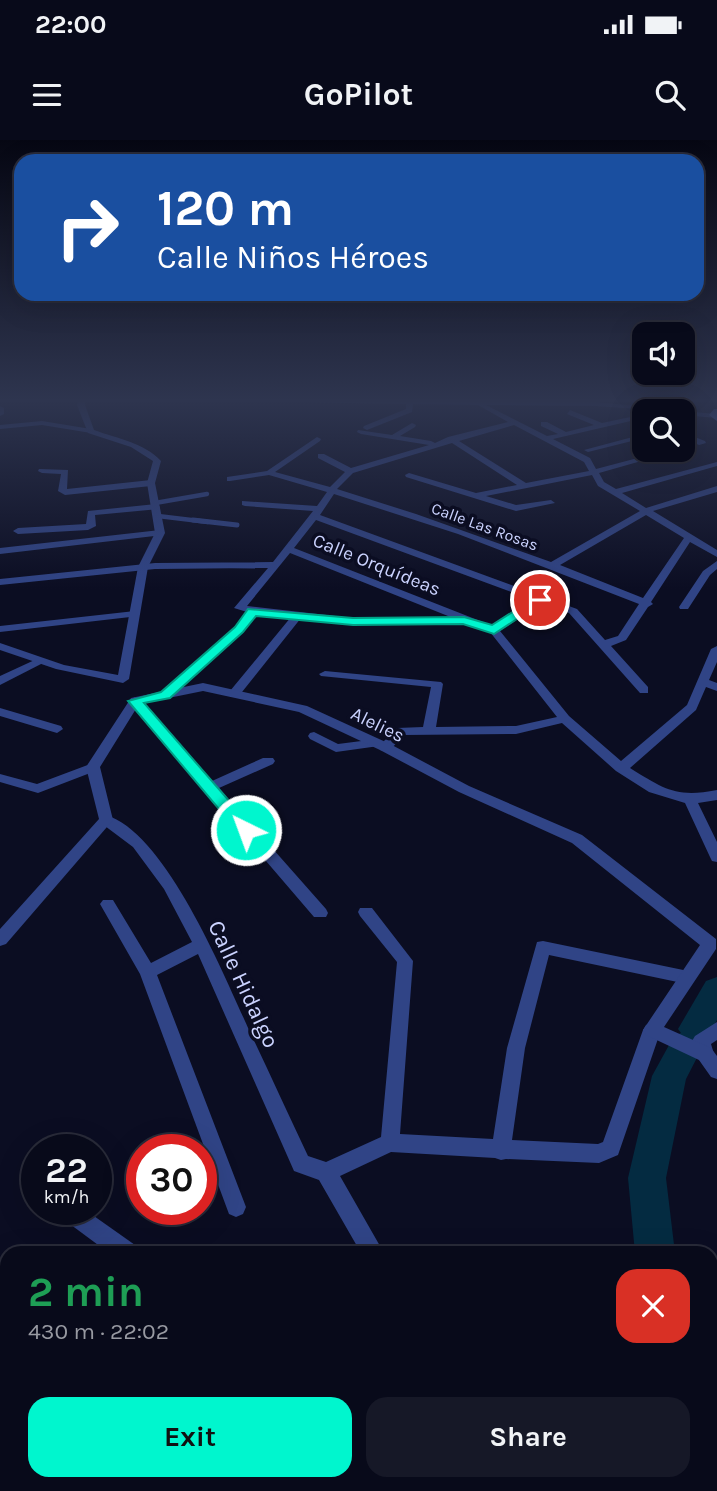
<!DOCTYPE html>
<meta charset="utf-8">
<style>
:root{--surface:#080a1a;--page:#161827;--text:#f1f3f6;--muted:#989aa2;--line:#292b39;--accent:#00f6ce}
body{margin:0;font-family:Karla,sans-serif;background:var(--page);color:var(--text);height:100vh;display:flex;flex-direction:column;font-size:26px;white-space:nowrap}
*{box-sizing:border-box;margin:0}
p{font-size:23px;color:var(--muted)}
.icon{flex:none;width:38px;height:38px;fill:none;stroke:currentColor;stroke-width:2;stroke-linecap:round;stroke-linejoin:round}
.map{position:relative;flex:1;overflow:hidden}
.drawer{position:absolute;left:0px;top:1106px;width:718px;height:245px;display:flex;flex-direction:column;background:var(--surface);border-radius:21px 21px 0 0;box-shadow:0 7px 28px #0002,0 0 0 2px var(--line)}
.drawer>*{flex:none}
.top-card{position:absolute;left:14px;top:14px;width:690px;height:147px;border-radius:21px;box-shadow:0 7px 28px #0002,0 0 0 2px var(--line);background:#1a4fa0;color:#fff;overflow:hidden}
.tools{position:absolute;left:632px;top:182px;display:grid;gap:14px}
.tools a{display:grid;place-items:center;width:63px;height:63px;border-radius:14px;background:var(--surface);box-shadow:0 7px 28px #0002,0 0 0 2px var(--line);font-size:35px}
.speed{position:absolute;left:21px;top:994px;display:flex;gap:14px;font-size:35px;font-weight:700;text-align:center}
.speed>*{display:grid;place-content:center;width:91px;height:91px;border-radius:50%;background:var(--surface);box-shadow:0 7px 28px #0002,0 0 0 2px var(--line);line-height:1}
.speed small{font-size:18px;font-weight:400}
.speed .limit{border:10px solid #d22;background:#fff;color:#111}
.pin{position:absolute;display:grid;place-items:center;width:60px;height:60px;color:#fff;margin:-30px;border:4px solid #fff;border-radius:50%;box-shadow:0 2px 7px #0007}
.me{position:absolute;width:77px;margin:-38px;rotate:318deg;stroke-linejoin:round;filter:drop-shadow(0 0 5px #0008)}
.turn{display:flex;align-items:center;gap:24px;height:147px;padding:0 28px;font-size:32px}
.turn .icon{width:91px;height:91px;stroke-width:2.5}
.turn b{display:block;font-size:49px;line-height:60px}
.round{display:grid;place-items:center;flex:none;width:74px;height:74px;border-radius:21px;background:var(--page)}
.summary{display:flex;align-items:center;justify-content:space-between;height:119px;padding:0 28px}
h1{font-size:42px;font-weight:700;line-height:52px;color:#1e9e55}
.primary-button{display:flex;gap:14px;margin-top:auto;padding:14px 28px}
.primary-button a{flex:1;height:80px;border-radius:21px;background:var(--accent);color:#111;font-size:28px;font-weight:700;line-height:80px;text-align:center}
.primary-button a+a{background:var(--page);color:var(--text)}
.status{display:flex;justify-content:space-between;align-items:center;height:49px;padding:0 35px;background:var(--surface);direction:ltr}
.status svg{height:19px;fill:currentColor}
header{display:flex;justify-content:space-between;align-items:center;height:91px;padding:0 28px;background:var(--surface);font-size:32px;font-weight:700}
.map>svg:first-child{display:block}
</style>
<div class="status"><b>22:00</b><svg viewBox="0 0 49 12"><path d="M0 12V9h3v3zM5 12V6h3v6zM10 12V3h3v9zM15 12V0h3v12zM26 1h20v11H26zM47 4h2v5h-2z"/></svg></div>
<header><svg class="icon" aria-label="menu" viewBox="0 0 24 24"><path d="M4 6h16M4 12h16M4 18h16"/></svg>GoPilot<svg class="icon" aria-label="search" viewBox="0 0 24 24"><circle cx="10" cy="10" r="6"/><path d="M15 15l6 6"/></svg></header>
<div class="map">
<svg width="717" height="1351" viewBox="0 0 717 1351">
<rect width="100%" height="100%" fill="#0b0d22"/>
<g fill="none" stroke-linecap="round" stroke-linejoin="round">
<g fill="#042b41" fill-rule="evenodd">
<path d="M717 837V880L707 899 701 901 703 906 686 939 666 1038 675 1113H635L628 1038 652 936 674 896 681 893 678 889 706 841Z"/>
<path d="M710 1180 717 1182V1228L710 1225Z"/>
</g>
<g stroke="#304486" stroke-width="4.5">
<path d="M155 363 207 354"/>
<path d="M158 376 208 382"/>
</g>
<path stroke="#304486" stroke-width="5" d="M193 380 237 385"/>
<g fill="#304486" fill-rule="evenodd">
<path d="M141 259 595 262 671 269V271L595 266 486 265 547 296 558 294 541 286V282H547L566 292 594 285 567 274 570 270 602 283 635 276V280L553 299 590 318 596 329 668 310H680L599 333 604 342 616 349 717 322V326L622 353 646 368 717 346V352L653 371 717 410V417L690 402 651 462 653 464 648 467 626 500 611 506 648 547V553H640L569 473 542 463 500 491 569 576 621 621 687 565 711 509 717 506V522L709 540 717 543V551L706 547 696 570 630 628C664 649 676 658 717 650V660L698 663 717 702V722L712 721 710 717 685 663 649 652 616 631 562 583 516 594 404 595C397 602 391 613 380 610L379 606 336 612 310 599 308 596 310 593 314 592 338 604 377 599 383 602 397 588 423 587 431 547 321 536 319 534 325 531 441 542 443 544 436 587 516 586 557 577 490 492 467 483 353 484 301 478 238 557H230V551L291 477 257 473 243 492 169 558H161L159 555 161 552 235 488 247 472 234 468 268 428 155 429 0 445V439L155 423 273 422 313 371 245 366 242 365V361L317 366 327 352 269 335 230 341H227V337L267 331 317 297 321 299 320 301 275 332 330 347 345 332 318 318V314H324L351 328 429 305 361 294 357 292 358 290 392 295 412 283 416 285 415 287 400 296 431 301 435 303 448 297 508 282 478 265 413 264 412 272 367 290 363 288 364 286 406 269V264ZM514 285 584 322 589 331 526 343 459 301ZM452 303 517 345 476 353 409 333 405 335 406 337 516 371 555 363 551 360 516 365 486 356 592 335 598 346 640 371 551 422 416 374 337 349 353 333ZM334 354 458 394 639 464 618 496 605 500 577 469 320 375ZM646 375 684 398 643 458 560 425ZM316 380 533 460 493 486 294 408ZM290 413 453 478H353L247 466Z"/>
<path d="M0 266 4 268V274L0 276Z"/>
<path d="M680 271H682L717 274V278L682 275V271Z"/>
<path d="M42 281 91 289 95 291 91 293 42 285 0 289V285Z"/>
<path d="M682 292 705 301 706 303 699 305 682 297Z"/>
<path d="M644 294V298L588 312 584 310Z"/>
<path d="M39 329 68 330 67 349 151 340 155 343 151 346 65 355 58 351 61 334 42 333 38 331Z"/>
<path d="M156 364 160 367 159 369 95 375 96 386 88 390 18 394 13 391 18 388 86 384 88 371Z"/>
<path d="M160 390 163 391V395L0 414V408Z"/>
<path d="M717 421V429L710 435 688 469H680L679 467 703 431Z"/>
<path d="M135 471 139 472V476L0 492V486Z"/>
<path d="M39 518 45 521 43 523 0 545V536Z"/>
<path d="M135 557 139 558 212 641 263 618H273L275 621 273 624 219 648 326 769 328 773 326 777H314L207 652 203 651 202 647 131 564 129 561Z"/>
<path d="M0 568 61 586 63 589 57 593 0 576Z"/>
<path d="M93 623 98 624 100 627 98 630 38 653 0 642V634L37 644Z"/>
<path d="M106 675C166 693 224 835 249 890 269 932 288 974 308 1016L326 1022 381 997 397 822 360 776 358 772 360 768H372L413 821 400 994 493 999 507 908 537 802 543 801 693 832 695 837 693 842 687 844 549 815 525 908 512 1000 598 1004 603 1002 643 890 646 885 652 882 658 885 661 890 618 1015 599 1023 506 1019 501 1020 495 1018 391 1012 340 1036 384 1113H361L319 1040 294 1031 198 814 157 835 246 1067 243 1074 236 1077 229 1074 140 834 100 764 103 760H113L151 823 192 802 164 749 133 707 101 683 99 680Z"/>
<path d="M717 882V900L711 904 714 914 711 920 705 922 699 920 692 901 695 896Z"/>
<path d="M56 1069H84L135 1105 138 1113H109L59 1076Z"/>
<path d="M132 1344H160L157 1351H129Z"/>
<path d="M486 1344H513L516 1351H489Z"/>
</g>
<g fill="#304486" fill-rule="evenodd">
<path d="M79 259H86L85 265 94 290C118 299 143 302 161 321L155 343 165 393 148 427 129 539 123 543 56 529 0 510V503L64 525 118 535 138 427 155 393 147 343 153 321 131 307 88 293 77 265Z"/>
<path d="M203 543 307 566 390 604 469 646 582 695 716 799V809L664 887 711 908 717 916V939L711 937 699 920 646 895 643 890 700 805 572 703 459 652 380 610 299 572 203 551 139 564 100 627 113 680 6 804 0 806V789L99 679 86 627 131 558Z"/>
</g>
<path fill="#6288ff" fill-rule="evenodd" d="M714 269H717V281L709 275Z"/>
</g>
<linearGradient id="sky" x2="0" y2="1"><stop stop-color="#060713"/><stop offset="0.58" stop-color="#2e354f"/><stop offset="1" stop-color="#2e354f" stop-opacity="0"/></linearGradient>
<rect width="717" height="449" fill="url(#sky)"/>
<path fill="#00f6ce" stroke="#00a086" stroke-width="2" d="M536 457 546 460 494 494 463 484 353 485 256 476 243 492 170 558 144 563 251 686 254 690 246 695 240 694 128 561 161 552 235 487 248 469 353 478 464 477 492 485Z"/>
<g text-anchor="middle" stroke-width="7" stroke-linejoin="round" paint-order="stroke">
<g font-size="16" fill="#cbd3ff" stroke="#0b0d22">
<text transform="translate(485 386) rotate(20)" y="6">Calle Las Rosas</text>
</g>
<g font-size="19" fill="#cbd3ff" stroke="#0b0d22">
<text transform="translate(377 424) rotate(22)" y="7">Calle Orquídeas</text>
<text transform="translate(378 584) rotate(26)" y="7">Alelies</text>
</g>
<g font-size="23" fill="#cbd3ff" stroke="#0b0d22">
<text transform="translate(244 844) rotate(65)" y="8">Calle Hidalgo</text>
</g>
</g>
</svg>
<div class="tools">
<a><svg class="icon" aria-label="sound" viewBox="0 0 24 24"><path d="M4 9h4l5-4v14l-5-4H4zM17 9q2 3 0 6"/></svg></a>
<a><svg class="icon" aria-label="search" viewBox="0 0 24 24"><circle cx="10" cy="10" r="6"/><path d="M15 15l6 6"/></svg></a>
</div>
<div class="speed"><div>22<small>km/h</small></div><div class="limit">30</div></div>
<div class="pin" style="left:540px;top:460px;background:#d93025"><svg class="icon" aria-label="arrive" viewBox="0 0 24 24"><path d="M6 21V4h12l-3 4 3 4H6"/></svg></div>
<svg class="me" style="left:246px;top:690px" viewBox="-20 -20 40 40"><circle r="17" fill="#00f6ce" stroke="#fff" stroke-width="3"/><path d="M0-11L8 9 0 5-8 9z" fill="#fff"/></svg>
<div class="top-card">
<div class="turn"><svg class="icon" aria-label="right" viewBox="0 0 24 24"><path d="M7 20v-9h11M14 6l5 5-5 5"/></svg><div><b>120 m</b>Calle Niños Héroes</div></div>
</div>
<section class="drawer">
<div class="summary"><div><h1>2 min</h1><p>430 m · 22:02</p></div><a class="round" style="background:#d93025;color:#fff"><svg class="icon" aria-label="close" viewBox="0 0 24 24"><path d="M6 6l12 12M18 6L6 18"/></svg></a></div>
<div class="primary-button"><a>Exit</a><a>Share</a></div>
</section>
</div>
